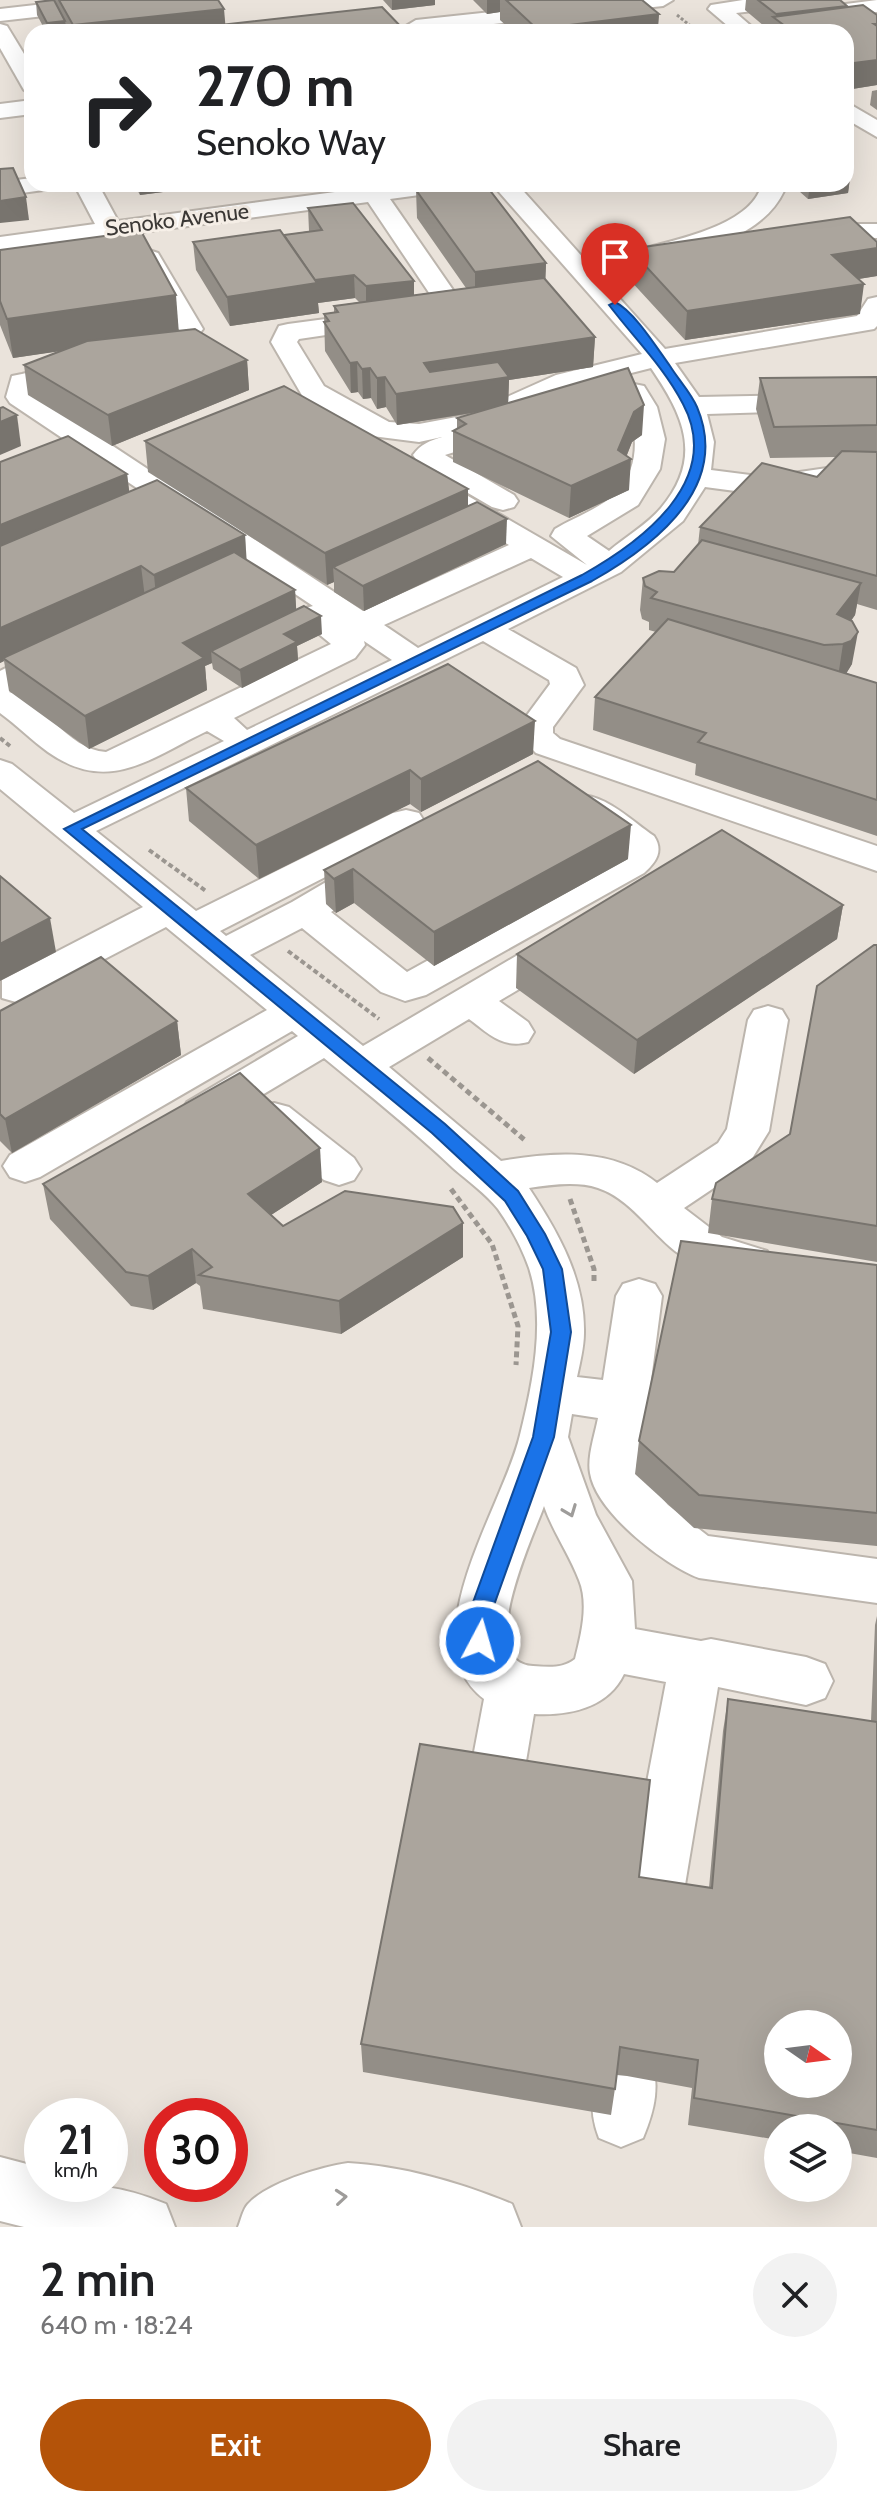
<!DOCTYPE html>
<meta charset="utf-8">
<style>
:root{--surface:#fff;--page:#f2f2f2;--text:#202124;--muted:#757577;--accent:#b45309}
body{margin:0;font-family:Cabin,sans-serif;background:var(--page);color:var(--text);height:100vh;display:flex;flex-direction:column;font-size:30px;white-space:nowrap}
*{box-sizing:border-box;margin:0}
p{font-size:26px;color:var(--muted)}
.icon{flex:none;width:44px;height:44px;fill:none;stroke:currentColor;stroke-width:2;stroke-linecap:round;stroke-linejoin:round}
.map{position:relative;height:2227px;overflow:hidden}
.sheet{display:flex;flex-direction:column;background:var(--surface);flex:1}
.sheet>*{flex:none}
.banner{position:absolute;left:24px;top:24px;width:830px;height:168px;border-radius:24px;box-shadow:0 8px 32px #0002;background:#fff;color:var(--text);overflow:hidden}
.needle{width:52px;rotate:104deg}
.fabs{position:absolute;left:764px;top:2010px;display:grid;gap:16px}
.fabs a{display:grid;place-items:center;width:88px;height:88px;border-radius:50%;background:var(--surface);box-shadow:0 8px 32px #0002;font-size:40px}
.speed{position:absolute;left:24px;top:2098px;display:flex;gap:16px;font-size:40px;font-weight:700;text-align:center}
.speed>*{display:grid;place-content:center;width:104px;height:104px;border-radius:50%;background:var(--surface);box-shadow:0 8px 32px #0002;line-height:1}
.speed small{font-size:20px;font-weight:400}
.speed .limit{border:12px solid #d22;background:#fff;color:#111}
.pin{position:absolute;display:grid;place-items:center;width:68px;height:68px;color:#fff;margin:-82px -34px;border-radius:50% 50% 50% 0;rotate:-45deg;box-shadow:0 0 8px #0007}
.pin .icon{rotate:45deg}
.me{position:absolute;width:88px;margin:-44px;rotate:6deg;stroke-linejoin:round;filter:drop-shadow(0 0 6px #0008)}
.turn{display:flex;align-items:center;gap:28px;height:168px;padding:0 40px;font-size:36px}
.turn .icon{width:104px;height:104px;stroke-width:2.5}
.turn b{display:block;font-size:56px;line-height:68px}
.round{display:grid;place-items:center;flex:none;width:84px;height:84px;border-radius:42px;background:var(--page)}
.headline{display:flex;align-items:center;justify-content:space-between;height:136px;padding:0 40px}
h1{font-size:48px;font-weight:600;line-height:60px}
.button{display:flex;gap:16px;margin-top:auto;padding:16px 40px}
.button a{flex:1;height:92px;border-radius:48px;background:var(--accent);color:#fff;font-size:32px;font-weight:600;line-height:92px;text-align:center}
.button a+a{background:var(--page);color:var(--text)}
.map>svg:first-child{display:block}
</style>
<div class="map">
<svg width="877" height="2227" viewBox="0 0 877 2227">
<rect width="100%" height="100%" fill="#eae3db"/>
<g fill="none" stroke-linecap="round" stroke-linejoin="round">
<defs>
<g id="minor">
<path d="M79 0H143L133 6 0 21V9Z"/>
<path d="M605 0H673L663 6 418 32 409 30 406 26 416 20Z"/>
<path d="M743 0H806L796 6 736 13 758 32H735L708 9 711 5Z"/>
<path d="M877 0V12L838 17 828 11 838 5Z"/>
<path d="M0 24 7 26 32 67V92L24 90 0 48Z"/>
<path d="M32 100V114L0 118V104Z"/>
<path d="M846 102 877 120V137L846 119Z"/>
<path d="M32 178V184H55L51 189 0 196V182Z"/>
<path d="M74 184H98L118 221 395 184H461L457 189 449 191 390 199 462 303 458 309H440L368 202 0 251V237L95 224Z"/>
<path d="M492 184H517L665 349 857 316 868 299 877 297V326L874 329 675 363 699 397 805 395 815 397 819 403 815 409 805 411 707 414 714 442 711 470 765 477 834 467 877 468V486L834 485 765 495 705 487 683 521 621 572 508 629 576 668 584 685 553 727V733L560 739 877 846V871L536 753 519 736V726L550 684 549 680 483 641 96 831 196 911 393 813 406 810 419 813 424 821 419 829 220 931 226 936 292 902 362 861 375 857 388 861 394 869 388 877 331 912 407 972 622 853V848L570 812 565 804 570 796C601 789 630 820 654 836 664 851 656 862 644 873L426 995 405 1001 381 992 302 928 250 955 363 1046 550 936 564 932 578 936 583 945 578 954 499 1001 528 1022 534 1032 528 1042C503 1049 489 1034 469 1019L389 1067 501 1161C554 1152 612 1147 657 1183L718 1143 727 1129 748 1020 754 1010 768 1006 782 1010 788 1020 769 1131 748 1165 684 1208 722 1237 767 1251 773 1263 767 1275 751 1280 744 1279C720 1273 694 1266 675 1251 650 1231 629 1198 598 1188 577 1181 550 1185 529 1188 558 1232 585 1279 584 1333 584 1347 580 1363 577 1377L603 1380 616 1296 623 1284 639 1279 655 1284 662 1296 639 1472 668 1505 708 1536 877 1559V1603L699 1578C664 1565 596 1512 590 1473 587 1457 595 1434 598 1418L572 1414 568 1437 596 1515 632 1581 635 1629 701 1641 711 1639 806 1657 825 1664 833 1681 825 1698 806 1705 718 1687 681 1909 672 1929 652 1937 632 1929 623 1909 666 1682 624 1674C608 1708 569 1716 534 1714L524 1773 516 1791 497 1798 478 1791 470 1773 484 1699C409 1642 504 1505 520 1435 533 1383 546 1320 529 1268 522 1248 510 1226 498 1209 486 1194 468 1181 453 1168 412 1129 368 1094 324 1058L217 1122 202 1127 187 1122 181 1112 187 1102 298 1036 292 1031 40 1177 25 1182 10 1177 3 1166 10 1155 267 1010 166 927 30 998 16 1002 2 998V980L143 907 0 789V760L12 764 74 813 224 741 207 731C150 758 109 795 48 752 31 740 17 725 0 713V671C22 661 47 642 72 648L76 655 72 662 9 692C45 701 66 749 106 752L331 644 297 616 302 609 313 606 10 403 6 397 12 376 22 374 83 359 93 361 97 367 93 373 35 387 34 394 363 611 509 545 446 508 442 502 446 496 457 493 468 496 587 565 551 536 555 529C573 518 601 508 616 493 643 465 638 422 620 392L624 386 634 384 644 386 657 407 665 439 660 469 638 505 587 536 609 551C625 537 648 524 661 508 704 457 683 415 651 368L576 387 478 430 487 437 483 443 445 455 514 495 518 501 514 507 503 510 492 507 420 465 413 455C421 444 429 441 442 437L419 442 372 436 303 397 271 342 279 326 288 324 378 312 387 314 391 320 387 326 299 339 297 342 324 386 389 422 419 424 467 415 556 375 642 354ZM531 558 563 577 418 648 384 625ZM364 641 392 660 247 730 234 718 355 658 365 645ZM544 1506C553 1532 569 1554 579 1580 589 1604 581 1635 575 1659 562 1669 548 1667 533 1666 473 1663 533 1537 544 1506Z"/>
<path d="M752 184H778L784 191C759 245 678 255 626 268L617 265 613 260 617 255C656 244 741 231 759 192Z"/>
<path d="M812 224H877V238L803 236 800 231 803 226Z"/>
<path d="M149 250 158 253 203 329C190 349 152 355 129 350L126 344 129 338 171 331 176 327 136 258 140 253Z"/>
<path d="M274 1103 289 1107 354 1158 361 1169 354 1180 339 1185 324 1180 259 1129 253 1118 259 1107Z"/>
<path d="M627 2046 649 2054C661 2084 655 2109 643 2138L621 2147 599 2138C587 2107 593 2085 605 2054Z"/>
<path d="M0 2157 42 2168V2184C91 2184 120 2185 166 2204L175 2227H24L0 2221Z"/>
<path d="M348 2163C403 2166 461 2183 512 2204L521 2227H238C241 2220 243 2209 248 2204 267 2183 320 2167 348 2163Z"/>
</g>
</defs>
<use href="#minor" stroke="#bcb5ad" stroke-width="4"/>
<path stroke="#9b9690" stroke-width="3" stroke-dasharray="3 2" stroke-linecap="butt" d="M677 15 698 32"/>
<g stroke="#9b9690" stroke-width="4" stroke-dasharray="5 3" stroke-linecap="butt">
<path d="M0 738 10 746"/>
<path d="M149 850 206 891"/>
<path d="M288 951 379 1019"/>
</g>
<g stroke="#9b9690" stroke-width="5" stroke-dasharray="6 4" stroke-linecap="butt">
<path d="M428 1058 527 1142"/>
<path d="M451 1189 492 1244 518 1326 516 1365"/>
<path d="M570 1199 594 1269V1281"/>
</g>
<use href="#minor" fill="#fff" fill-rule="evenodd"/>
</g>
<g fill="#938e87">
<path d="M51 0H218L225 24 406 32H46L37 15 36 2Z"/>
<path d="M383 0H435V5L392 10Z"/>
<path d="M473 0H642L659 14 658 32H513L500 20V12L487 14Z"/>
<path d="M746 0H840L847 7 877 85 846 90V32H771L745 10Z"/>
<path d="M877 90V110L870 105 872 91Z"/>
<path d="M850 178 848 193 808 199 791 184H846Z"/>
<path d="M134 184H209V186L140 195Z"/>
<path d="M416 190 546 263 545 280 595 337 593 367 509 380 508 403 642 435 632 442 627 455 629 490 569 518 453 462V431L457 429V418L479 412 397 425 386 407 377 409 371 398 363 399 358 392 351 393 325 351 324 314 334 312V306L359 302 355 298 318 303 319 313 230 326 196 270 193 242 284 235 309 231 308 208 414 295 466 288 417 218Z"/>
<path d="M877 242V276L858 279 860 314 685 340 628 278 630 249Z"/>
<path d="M0 250 247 360 249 390 112 446 28 395 24 365 59 351 13 358 0 325Z"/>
<path d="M877 377V610L857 604 855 615 851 621 852 664 846 673 877 683V836L695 775 696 764 593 730 595 697 656 632 649 630V622L642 619 640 610 643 578 674 572 698 545 700 527 817 477 836 457 770 458 756 409 760 378Z"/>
<path d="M145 441 468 506 506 544 364 611 334 592V582L327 585 148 472Z"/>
<path d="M0 462 127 474 129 492 245 535 246 560 295 590 296 610 322 634 297 646 298 660 242 688 213 669 212 663 205 666 207 690 89 749 9 691 4 661 0 663Z"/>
<path d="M533 754 421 812 410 804 259 879 189 821 186 788Z"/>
<path d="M628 859 434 966 354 903 336 913 326 904 324 870Z"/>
<path d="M843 905 837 939 634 1074 516 988 517 954Z"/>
<path d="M877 945V1262L708 1233 712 1199 790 1134Z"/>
<path d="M0 1011 177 1021 181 1055 12 1153 0 1141Z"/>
<path d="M322 1182 271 1215 283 1226 463 1223V1257L341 1334 203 1309 200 1286 196 1283 153 1310 131 1306 50 1219 43 1184Z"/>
<path d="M877 1265V1546L694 1528 635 1474 639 1441Z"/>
<path d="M877 1616V2158L838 2151V2128H778V2140L688 2125 692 2088 627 2076 617 2075 611 2115 363 2072 361 2044 639 1877 709 1888 723 1731 728 1699 871 1721 875 1625Z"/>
</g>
<g fill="#78746e">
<path d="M392 0H435V5L392 10Z"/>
<path d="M487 0H500V12L487 14Z"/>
<path d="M847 6 845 26 776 18V14Z"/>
<path d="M224 9 226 32H74L73 25Z"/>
<path d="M659 14 657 32H537V29Z"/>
<path d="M65 21 67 32H48L47 23Z"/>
<path d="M877 60V85L846 90V64Z"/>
<path d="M846 178H850L848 193 808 199 810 184H846Z"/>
<path d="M139 184H209V186L140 195Z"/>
<path d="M26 197 29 220 0 223V201Z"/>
<path d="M877 248V276L828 284 832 255Z"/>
<path d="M546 263 545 292 475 301V272Z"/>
<path d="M354 275 355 298 318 303 319 313 230 326 227 297 311 281Z"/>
<path d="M414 281V304L366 309V286Z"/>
<path d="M864 284 860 314 685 340 687 311Z"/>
<path d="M176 295 179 334 13 358 7 319Z"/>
<path d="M595 337 593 367 509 380 508 407 397 425 396 394 424 363Z"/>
<path d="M247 360 249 390 112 446 108 415Z"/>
<path d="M357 362 358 392 351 393 350 363Z"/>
<path d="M370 368 371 398 363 399 362 369Z"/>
<path d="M385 377 386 407 377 409V378Z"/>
<path d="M644 405 642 435 632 442 624 462 631 459 629 490 569 518 571 486 618 450 634 412Z"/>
<path d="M17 415 21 446 0 455V422Z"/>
<path d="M127 474 131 505 0 558V525Z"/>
<path d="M468 489V520L333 567 334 582 327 585 325 553Z"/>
<path d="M507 519 506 544 364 611 363 586Z"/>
<path d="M245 535 247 566 157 607 154 575Z"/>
<path d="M141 566 145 598 3 658 4 661 0 663V628Z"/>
<path d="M861 583 855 615 832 646 837 614Z"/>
<path d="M295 590 297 622 211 651 212 663 205 666 207 690 89 749 85 716 183 643Z"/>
<path d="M321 616 322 634 297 646 298 660 242 688 240 670 284 634Z"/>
<path d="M858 632 852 664 846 674 838 677 843 644Z"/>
<path d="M535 721 533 754 421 812V779Z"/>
<path d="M410 770V804L259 879 256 845Z"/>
<path d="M631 825 628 859 434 966V932Z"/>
<path d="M353 869 354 903 336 913 334 879Z"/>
<path d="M843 905 837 939 634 1074 637 1040Z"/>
<path d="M50 918 56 952 0 981V944Z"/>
<path d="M177 1021 181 1055 12 1153 5 1119Z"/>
<path d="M320 1148 322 1182 251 1228 248 1194Z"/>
<path d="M463 1223V1257L341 1334 339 1301Z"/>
<path d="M192 1249 196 1283 153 1310 148 1276Z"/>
</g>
<g fill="#aba59d" stroke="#78746e" stroke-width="2" fill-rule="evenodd">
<path d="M54 0 65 21 47 23 36 2Z"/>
<path d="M59 0H218L224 9 73 25Z"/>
<path d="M506 0H642L659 14 537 29Z"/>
<path d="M758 0H840L847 6 776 14Z"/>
<path d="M863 5 877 15V24H874L877 26V60L846 64V32H793L773 17Z"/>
<path d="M382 7 406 32H157Z"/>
<path d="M697 29 701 32H674Z"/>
<path d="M13 168 26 197 0 201V169Z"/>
<path d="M465 184H485L546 263 475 272 416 190Z"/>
<path d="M353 203 414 281 366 286 354 275 315 280 284 235 322 230 308 208Z"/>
<path d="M850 217 877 242V248L832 255 864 284 687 311 630 249Z"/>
<path d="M280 230 317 283 227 297 193 242Z"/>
<path d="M141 231 176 295 7 319 0 301V250Z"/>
<path d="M544 278 595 337 424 363 430 372 498 362 509 377 396 394 385 377 377 378 370 368 362 369 357 362 350 363 324 322 329 321 324 314 338 312 334 306Z"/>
<path d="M195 329 247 360 108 415 24 365 87 341Z"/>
<path d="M628 368 644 405 634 412 618 450 631 459 571 486 453 431 466 424 457 418Z"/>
<path d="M877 377V425L774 427 760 378Z"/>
<path d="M284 386 468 489 325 553 145 441Z"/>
<path d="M3 407 17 415 0 422V408Z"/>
<path d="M68 436 127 474 0 525V462Z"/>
<path d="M842 451 877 452V576L700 527 762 463 817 477Z"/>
<path d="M157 480 245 535 154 575 141 566 0 628V546Z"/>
<path d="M477 502 507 519 363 586 333 567Z"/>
<path d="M702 540 861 583 837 614 852 621 858 632 851 641 843 644 824 645 651 598 657 592 645 586 643 578 659 571 674 572Z"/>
<path d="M234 552 295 590 183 643 204 658 85 716 3 658Z"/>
<path d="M304 606 321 616 284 634 297 642 240 670 211 651Z"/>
<path d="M668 619 877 683V800L698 742 706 733 595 697Z"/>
<path d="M448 664 535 721 421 779 410 770 256 845 186 788Z"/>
<path d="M538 761 631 825 434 932 353 869 334 879 324 870Z"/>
<path d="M722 830 843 905 637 1040 517 954Z"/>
<path d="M0 876 50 918 0 944Z"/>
<path d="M874 945H877V1226L712 1199 716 1183 790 1134 817 986Z"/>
<path d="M101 957 177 1021 5 1119 0 1114V1011Z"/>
<path d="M240 1073 320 1148 248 1194 283 1226 345 1191 453 1207 463 1223 339 1301 199 1275 212 1267 192 1249 148 1276 126 1272 43 1184Z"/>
<path d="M681 1241 877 1265V1513L699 1495 639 1441Z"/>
<path d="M728 1699 877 1722V2130L694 2098 698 2060 631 2049 620 2047 615 2089 361 2044 420 1744 650 1780 639 1877 712 1888ZM778 2024H838V2084H778Z"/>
</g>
<defs><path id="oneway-chevron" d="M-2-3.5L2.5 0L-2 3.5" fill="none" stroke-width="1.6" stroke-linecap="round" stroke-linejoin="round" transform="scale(2)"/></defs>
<g stroke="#9e9c9a">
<use href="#oneway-chevron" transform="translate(570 1511) rotate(69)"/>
<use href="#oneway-chevron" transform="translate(341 2197) rotate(-5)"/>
</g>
<path fill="#1a73e8" stroke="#114b97" stroke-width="2" d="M615 302C634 311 657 348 670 366 678 379 691 393 697 407 731 487 654 546 592 581L82 829 445 1124 518 1191 545 1234 562 1269 571 1332 554 1437 493 1608 492 1641 488 1648 480 1651 472 1648 469 1641 471 1608 533 1437 551 1332 543 1269 527 1236 505 1201 432 1133 64 829 582 575C641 542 724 481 683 404 664 367 634 338 609 305Z"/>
<g text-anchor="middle" stroke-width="6" stroke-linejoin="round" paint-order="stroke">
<g font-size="22" fill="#3c3936" stroke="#f7f0e8">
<text transform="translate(177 219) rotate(-7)" y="8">Senoko Avenue</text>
</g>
</g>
</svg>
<div class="fabs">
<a><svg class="needle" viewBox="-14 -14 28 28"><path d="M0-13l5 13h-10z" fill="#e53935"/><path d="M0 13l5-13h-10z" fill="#757577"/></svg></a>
<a><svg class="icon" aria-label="layers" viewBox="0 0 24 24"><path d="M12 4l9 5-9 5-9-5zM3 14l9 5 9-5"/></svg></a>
</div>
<div class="speed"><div>21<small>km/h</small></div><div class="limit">30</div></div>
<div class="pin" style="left:615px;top:305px;background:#d93025"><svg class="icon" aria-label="arrive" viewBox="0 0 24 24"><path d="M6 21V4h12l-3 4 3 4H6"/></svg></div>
<svg class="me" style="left:480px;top:1641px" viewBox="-20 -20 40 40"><circle r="17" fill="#1a73e8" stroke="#fff" stroke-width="3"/><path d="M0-11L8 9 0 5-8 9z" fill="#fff"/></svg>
<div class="banner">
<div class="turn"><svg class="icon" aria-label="right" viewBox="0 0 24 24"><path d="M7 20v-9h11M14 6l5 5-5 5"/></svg><div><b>270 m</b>Senoko Way</div></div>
</div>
</div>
<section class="sheet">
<div class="headline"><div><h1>2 min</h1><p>640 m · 18:24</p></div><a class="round"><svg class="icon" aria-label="close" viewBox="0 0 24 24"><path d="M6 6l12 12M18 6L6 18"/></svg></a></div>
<div class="button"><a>Exit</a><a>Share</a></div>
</section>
